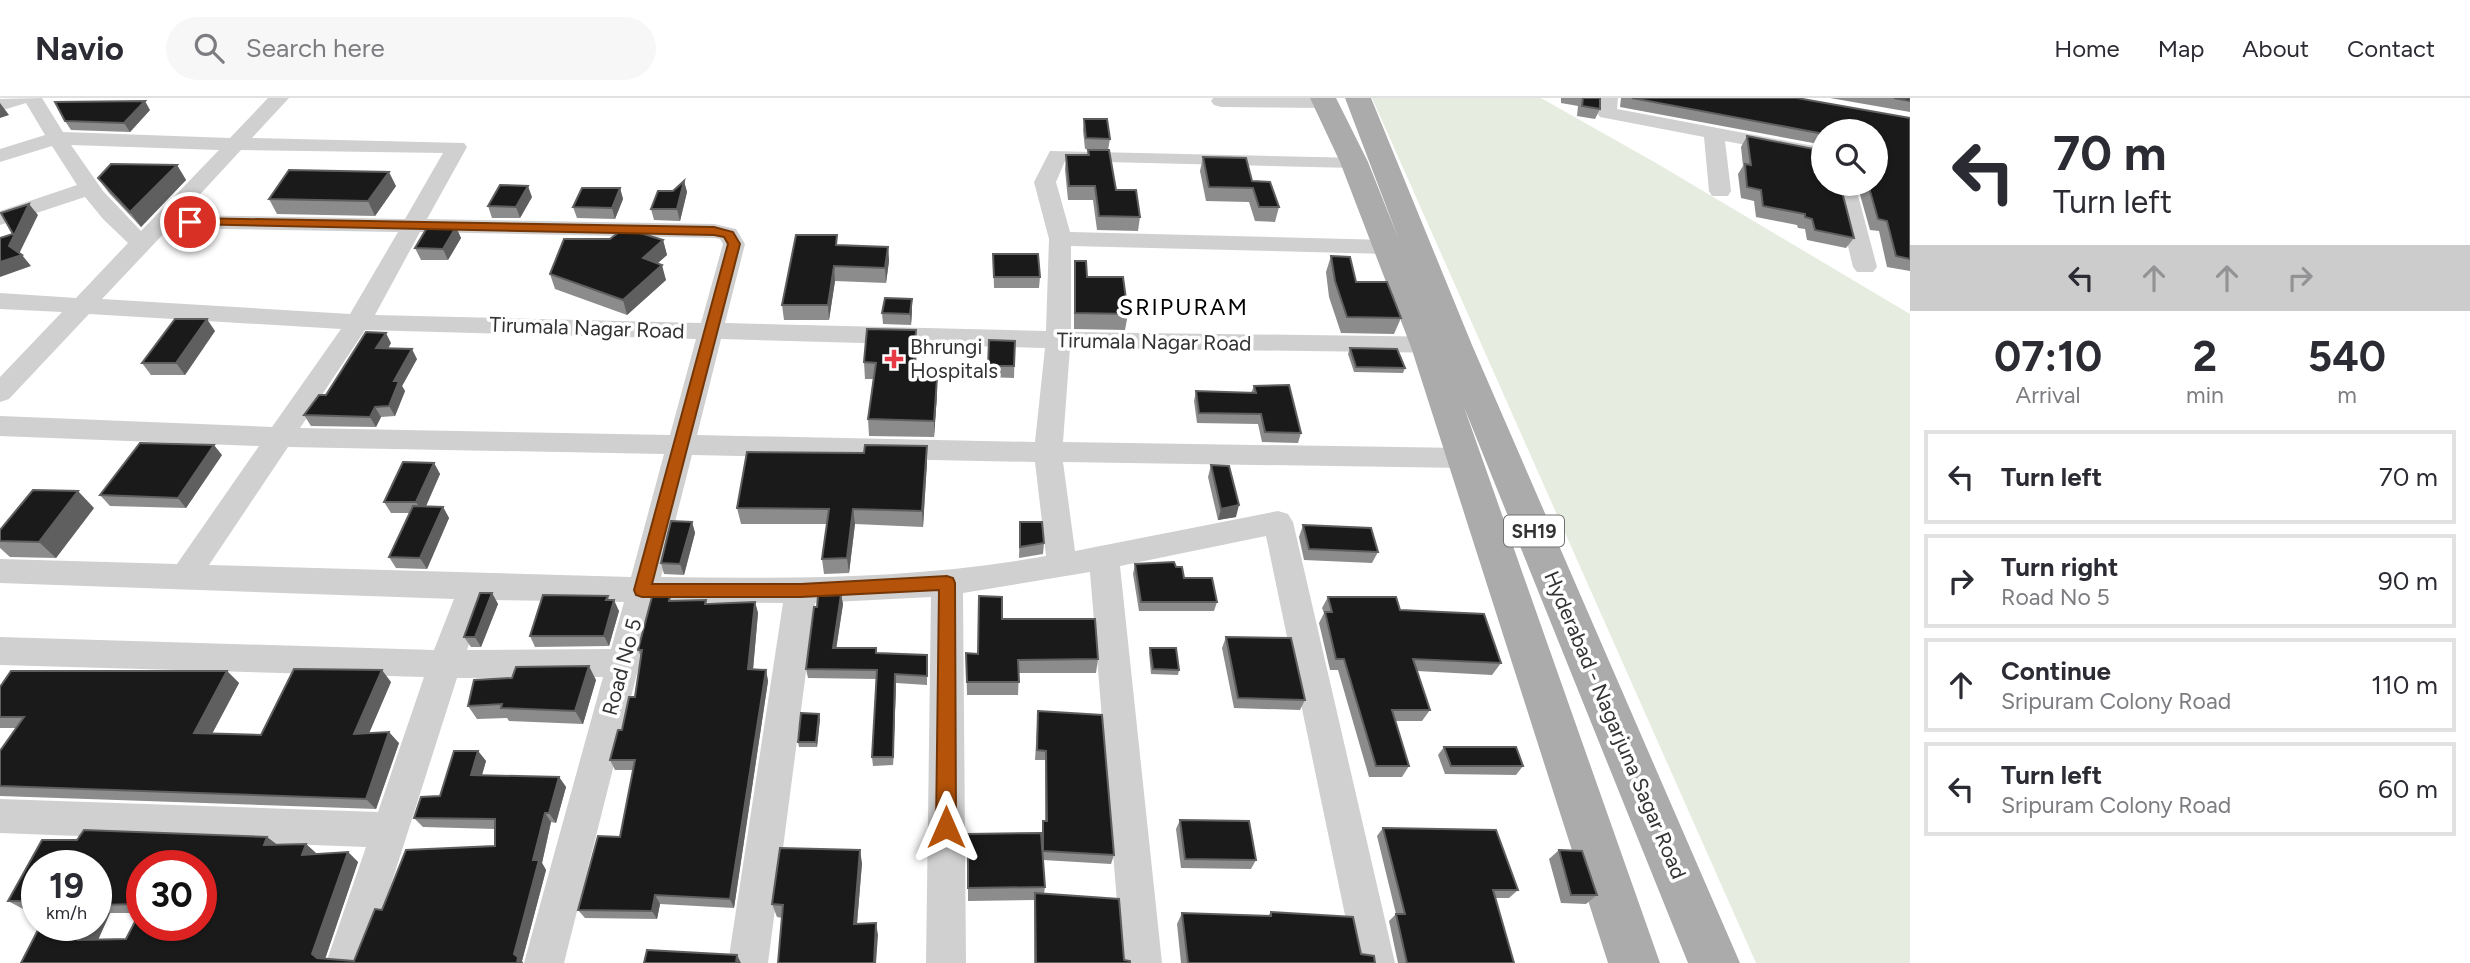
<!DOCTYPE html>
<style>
:root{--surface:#fff;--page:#f7f7f7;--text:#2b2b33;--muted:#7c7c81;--line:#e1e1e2}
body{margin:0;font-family:Figtree,sans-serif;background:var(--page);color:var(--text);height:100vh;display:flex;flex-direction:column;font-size:26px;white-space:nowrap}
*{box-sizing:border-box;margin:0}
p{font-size:23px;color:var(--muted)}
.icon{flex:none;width:38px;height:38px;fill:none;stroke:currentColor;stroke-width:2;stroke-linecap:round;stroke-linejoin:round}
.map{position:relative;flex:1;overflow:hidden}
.side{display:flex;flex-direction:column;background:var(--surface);width:560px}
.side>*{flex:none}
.guide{background:#fff;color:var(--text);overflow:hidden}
.tools{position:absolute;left:1811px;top:21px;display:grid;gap:14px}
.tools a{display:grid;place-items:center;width:77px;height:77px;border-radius:50%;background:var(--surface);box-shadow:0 2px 5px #0004;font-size:35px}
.speed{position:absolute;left:21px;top:752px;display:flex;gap:14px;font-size:35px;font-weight:700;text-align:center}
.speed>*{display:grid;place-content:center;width:91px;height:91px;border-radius:50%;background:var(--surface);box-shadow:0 2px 5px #0004;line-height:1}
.speed small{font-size:18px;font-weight:400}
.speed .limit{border:10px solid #d22;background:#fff;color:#111}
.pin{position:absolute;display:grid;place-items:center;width:60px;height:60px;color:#fff;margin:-30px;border:4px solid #fff;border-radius:50%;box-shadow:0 2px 7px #0007}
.me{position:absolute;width:77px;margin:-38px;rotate:0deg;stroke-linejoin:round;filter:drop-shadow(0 0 5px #0008)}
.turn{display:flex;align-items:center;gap:24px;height:147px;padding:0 28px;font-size:32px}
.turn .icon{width:91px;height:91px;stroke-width:2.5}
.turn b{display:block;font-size:49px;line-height:60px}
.lanes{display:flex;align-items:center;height:66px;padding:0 28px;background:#0003;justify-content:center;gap:35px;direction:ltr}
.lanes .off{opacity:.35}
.eta{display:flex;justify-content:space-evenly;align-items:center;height:119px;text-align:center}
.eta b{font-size:42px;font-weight:700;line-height:49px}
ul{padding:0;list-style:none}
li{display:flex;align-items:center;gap:21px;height:94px;margin:0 14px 10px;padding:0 14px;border:4px solid var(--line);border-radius:0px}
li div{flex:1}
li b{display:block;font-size:26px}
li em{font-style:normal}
header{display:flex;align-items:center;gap:42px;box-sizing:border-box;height:98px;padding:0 35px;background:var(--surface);border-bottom:2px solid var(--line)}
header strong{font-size:33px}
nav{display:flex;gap:38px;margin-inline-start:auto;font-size:24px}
.search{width:490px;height:63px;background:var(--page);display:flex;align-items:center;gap:18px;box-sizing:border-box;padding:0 24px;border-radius:38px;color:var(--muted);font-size:26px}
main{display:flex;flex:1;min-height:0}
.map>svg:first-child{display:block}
</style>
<header>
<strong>Navio</strong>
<div class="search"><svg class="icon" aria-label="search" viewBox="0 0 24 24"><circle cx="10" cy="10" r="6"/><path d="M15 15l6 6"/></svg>Search here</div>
<nav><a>Home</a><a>Map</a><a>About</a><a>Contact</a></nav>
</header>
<main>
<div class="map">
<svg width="1910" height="865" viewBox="0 0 1910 865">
<rect width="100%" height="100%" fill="#fff"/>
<path fill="#e6ecdf" d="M1372 0H1541L1656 65 1910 216V865H1756Z"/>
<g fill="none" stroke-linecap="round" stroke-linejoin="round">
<g fill="#d0d0d0" fill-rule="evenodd">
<path d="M42 0 63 34 230 40 268 0H289L252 40 464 45 467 49 427 121 714 126 736 131 745 146 725 225 1046 233 1049 141 1034 84 1050 53 1361 60 1364 64 1361 68 1354 70 1065 63 1056 84 1070 134 1388 142 1396 144 1400 149 1396 154 1388 156 1071 148V234L1452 239 1461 241 1465 247 1461 253 1452 255 1070 250 1063 344 1463 350 1473 353 1477 360 1473 367 1463 370 1063 364 1075 453 1278 413 1288 416 1293 424 1395 865H1355L1266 438 1120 468 1162 865H1122L1090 474 963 495 966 865H926L931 499 815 505 768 865H728L783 505 655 504 564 865H524L603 579 457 580 366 865H326L366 749 0 735V701L378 714 424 579 0 567V539L434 552 454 501 0 485V461L177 466 259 348 0 338V318L272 329 341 231 89 216 9 301 0 304V279L62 214 0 211V195L76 200 128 145 103 121 85 99 0 127V113L77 87 52 48 0 64V51L45 37 26 5 0 13V1ZM71 47 219 52 141 133 103 93ZM241 52 443 55 405 121 181 117ZM169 130 398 134 350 216 102 201ZM420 134 714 140 720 141 723 146 701 225 375 217ZM365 232 696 241 670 337 300 330ZM721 241 1045 250 1035 344 697 337ZM288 349 664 356 631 479 209 467ZM692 357 1035 364 1046 458C918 481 791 481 661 479ZM485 502 624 504 611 551 467 552Z"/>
<path d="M1213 0H1332L1335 4 1325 10 1221 9 1214 7 1211 3Z"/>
<path d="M1598 0H1618L1617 11 1824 50V62L1725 43 1731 93 1728 98H1712L1709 93 1704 39 1600 19 1597 15Z"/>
<path d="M1833 86H1855L1877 169 1873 174H1857L1853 169Z"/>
</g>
<path fill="#ababab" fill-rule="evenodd" d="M1310 0H1336L1368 64 1399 142 1345 0H1371L1472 247 1740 865H1688L1464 309 1660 865H1608L1411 249 1340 64Z"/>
</g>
<g fill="#8c8c8c" fill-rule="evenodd">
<path d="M1561 0H1600V11L1595 21 1577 18 1578 8 1561 5Z"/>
<path d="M1621 0H1797L1910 20V173L1887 169 1879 133 1870 132 1857 86H1876V33H1824V47L1620 9Z"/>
<path d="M1830 0H1910V14Z"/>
<path d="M150 12 130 34 71 32 65 23Z"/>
<path d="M1084 21 1110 41 1108 52 1085 51 1083 32Z"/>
<path d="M1747 38 1854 140 1846 150 1807 142 1805 131 1798 130 1797 127 1756 119 1754 103 1741 100 1738 76 1743 68 1741 49Z"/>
<path d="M1088 52 1116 92 1140 119 1138 133 1097 132 1093 102H1068L1065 72 1066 57H1087Z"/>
<path d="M1203 59 1252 83 1279 109 1275 124 1255 123 1249 104 1206 103 1200 73Z"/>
<path d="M177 67 186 82 141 129 109 95 98 80Z"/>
<path d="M684 83 687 94 680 123 654 122 651 111Z"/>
<path d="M396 88 375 118 277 116 269 101Z"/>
<path d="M620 90 623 101 615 121 577 120 573 109Z"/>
<path d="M532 99 520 120H492L488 108Z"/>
<path d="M456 129 461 140 448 162H421L415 150Z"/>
<path d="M663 142 667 157 657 165 666 182 627 217 555 191 550 176Z"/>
<path d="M838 147 888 149 889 163 886 185 835 183 829 222H784L782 207Z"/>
<path d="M993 156 1040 179 1039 190H994Z"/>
<path d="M1331 158 1356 184 1401 220 1394 236 1341 235 1329 199 1326 174Z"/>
<path d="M1075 163 1087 179 1128 216 1125 232 1074 231V179Z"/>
<path d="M912 201V213L911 227 883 226 882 215Z"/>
<path d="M215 233 185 277H151L142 265Z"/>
<path d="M989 242 1015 243 1014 280 987 279Z"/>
<path d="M391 245 388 251 417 261 402 288 405 293 395 318 381 319 376 329 311 328 304 317Z"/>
<path d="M917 249 915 279 937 297 934 339 869 338 868 321 873 281H865L864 264Z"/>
<path d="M1350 250 1405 270 1403 275 1354 274 1348 256Z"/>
<path d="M1254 288 1301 335 1298 345 1262 344 1258 326 1197 325 1194 303 1196 293 1251 295Z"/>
<path d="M927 348V364L923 429 855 426 849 475 824 476 822 461 827 426H741L737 410 864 355Z"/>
<path d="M222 357 186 410 110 408 100 397Z"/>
<path d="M434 365 440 376 426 408 443 409 449 420 427 471 396 470 389 459 410 415H391L384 404Z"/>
<path d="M1211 367 1236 419 1218 422 1208 379Z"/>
<path d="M94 410 56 460 10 459 0 450V432Z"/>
<path d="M692 424 695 435 684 477 664 476 661 465Z"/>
<path d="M1020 424 1044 445 1043 456 1019 460Z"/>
<path d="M1303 427 1378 454 1372 465 1304 462 1299 439Z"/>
<path d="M1135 466 1176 469 1184 480 1217 504 1214 513H1139L1133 476Z"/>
<path d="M492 495 498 506 481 549H471L464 539Z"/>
<path d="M841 497 843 506 836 550 877 555 927 557V587L896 585 893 667 873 668 872 659 876 581 808 580 806 571 817 509Z"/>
<path d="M608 498 609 502 619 513 609 548 535 549 530 538Z"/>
<path d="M1328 499 1400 512 1501 565 1492 577 1417 573 1430 612 1422 623H1395L1409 668 1402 679H1369L1338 572H1330L1319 525 1324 515 1322 510Z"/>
<path d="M706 502 707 506 755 504 758 515 753 572H766L768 583 734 810 660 806 657 821 585 820 578 812 620 739 633 672H615L610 662 635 599 641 559 638 552 674 503Z"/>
<path d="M1226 539 1305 602 1300 612 1234 610 1222 550Z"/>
<path d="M1150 550 1179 572 1178 577 1151 576 1149 555Z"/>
<path d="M966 555 978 556 1098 561 1096 575H1019L1018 597H967Z"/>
<path d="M227 573 239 585 212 636 261 637 391 584 369 635 399 645 376 711 0 698V653L16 630H0V589Z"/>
<path d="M596 582 583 626 509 623 507 620 477 621 468 608Z"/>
<path d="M1038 613 1114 757 1111 766 1043 762 1045 789 1044 796 1124 862 1130 865H1034V802L968 803V736L1042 740 1043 723H1045V662H1035Z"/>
<path d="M819 616 820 621 817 649H799L798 644Z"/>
<path d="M1444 649 1523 668 1516 677 1445 676 1438 657Z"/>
<path d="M454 653H478L486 663 482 677 559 679 566 689 556 725 551 724 542 765 546 772 522 863 523 865H21L40 828H96V768H37V812H25L8 803 42 742H77L84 732 267 739 277 747 306 746 317 756 348 754 358 764 325 861 354 863 375 811 382 812 406 752 495 748V731L423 729 414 720 421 699 440 698ZM142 768H201V828H142ZM110 815H139L126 841 98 842Z"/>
<path d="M1180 722 1256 762 1251 771 1181 770 1176 731Z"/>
<path d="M1383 730 1518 792 1509 800H1495L1514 865H1398L1389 823 1396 816 1377 738Z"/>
<path d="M1559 752 1597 797 1586 806 1561 805 1549 761Z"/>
<path d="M862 765 857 826 878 837 777 819 772 806Z"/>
<path d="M1271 814 1361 856 1375 865H1181L1177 826 1182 815 1268 818Z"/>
</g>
<g fill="#5f5f5f">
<path d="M145 3 150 12 130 34 124 25Z"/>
<path d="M0 5 9 17 0 20Z"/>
<path d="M177 67 186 82 141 129 130 114Z"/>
<path d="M389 74 396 88 375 118 368 103Z"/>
<path d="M684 83 687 94 680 123 677 111Z"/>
<path d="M528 88 532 99 520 120 516 109Z"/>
<path d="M620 90 623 101 615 121 612 110Z"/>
<path d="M29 106 38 117 18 158 22 157 31 168 0 179V164Z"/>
<path d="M456 129 461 140 448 162 443 151Z"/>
<path d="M663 142 667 157 647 175 643 160Z"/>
<path d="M888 149 889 163 886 185 885 170Z"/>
<path d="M662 167 666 182 627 217 623 202Z"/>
<path d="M834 168 835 183 829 222 828 207Z"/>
<path d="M912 201V213L911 227 910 216Z"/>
<path d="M207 221 215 233 185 277 176 265Z"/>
<path d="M916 232 917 249 914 296 913 279Z"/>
<path d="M386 235 391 245 382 260 376 250Z"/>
<path d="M412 251 417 261 402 288 405 293 395 318 389 308 394 283Z"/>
<path d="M937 280V297L934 339V323Z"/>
<path d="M375 309 381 319 376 329 370 319Z"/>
<path d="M214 347 222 357 186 410 178 400Z"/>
<path d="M927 348V364L923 429 922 413Z"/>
<path d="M434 365 440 376 423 415 416 404Z"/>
<path d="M78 393 94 410 56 460 39 444Z"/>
<path d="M1239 407 1236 419 1218 422 1221 411Z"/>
<path d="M443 409 449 420 427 471 420 460Z"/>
<path d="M853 411 855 426 849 475 847 460Z"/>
<path d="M692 424 695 435 684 477 680 466Z"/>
<path d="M492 495 498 506 481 549 475 539Z"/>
<path d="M841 497 843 506 835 559 833 550Z"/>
<path d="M614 502 619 513 609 548 604 538Z"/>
<path d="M755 504 758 515 752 582 748 571Z"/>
<path d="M589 568 596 582 583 626 575 613Z"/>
<path d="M382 572 391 584 364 647 354 636Z"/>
<path d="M766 572 768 583 734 810 730 801Z"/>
<path d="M227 573 239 585 206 647 194 635Z"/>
<path d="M895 576 896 585 893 667V659Z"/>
<path d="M819 616 820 621 817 649 816 644Z"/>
<path d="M389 634 399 645 376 711 366 701Z"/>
<path d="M478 653 486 663 479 687 471 677Z"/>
<path d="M559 679 566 689 556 725 549 715Z"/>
<path d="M545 715 551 724 542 765 546 772 522 863 523 865H517L514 856 533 762Z"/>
<path d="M267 739 279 748 264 747Z"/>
<path d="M306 746 317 756 302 757Z"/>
<path d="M860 752 862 765 856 837 854 826Z"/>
<path d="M348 754 358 764 324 864 312 856Z"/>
<path d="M655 797 660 806 657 821 652 813Z"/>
<path d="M96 807 110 815 94 851 78 842 85 828H96Z"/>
<path d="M876 825 878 837 876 865H874Z"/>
<path d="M737 857 741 865H736Z"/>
</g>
<g fill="#1a1a1a" stroke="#5f5f5f" stroke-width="2">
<path d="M1583 0H1600V11L1582 8Z"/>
<path d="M1632 0H1797L1910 20V161L1896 158 1887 123 1878 121 1868 86H1876V33H1824V36Z"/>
<path d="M1894 0H1910V3Z"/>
<path d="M145 3 124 25 65 23 55 4Z"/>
<path d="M1084 21H1107L1110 41 1086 40Z"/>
<path d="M1747 38 1824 53V86H1840L1854 140 1815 132 1812 121 1805 119V116L1763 108 1761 92 1747 89 1745 66 1751 67Z"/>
<path d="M1088 52H1109L1116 92H1136L1140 119 1099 118 1095 88H1069L1066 57H1089Z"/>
<path d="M1203 59 1246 60 1252 83 1270 84 1279 109H1259L1253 90 1209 89Z"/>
<path d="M111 66 177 67 130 114 98 80Z"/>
<path d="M289 72 389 74 368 103 269 101Z"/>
<path d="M684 83 677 111H651L658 93H673Z"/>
<path d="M500 87 528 88 516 109 488 108Z"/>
<path d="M582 90H620L612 110 573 109Z"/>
<path d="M29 106 9 148 22 157 0 164V140L13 136 1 115Z"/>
<path d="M428 128 456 129 443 151 415 150Z"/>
<path d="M624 130 663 142 643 160 662 167 623 202 550 176 564 141H610Z"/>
<path d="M796 137H837L836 147 888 149 885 170 834 168 828 207H782Z"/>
<path d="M993 156H1038L1040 179H994Z"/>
<path d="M1331 158 1350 159 1356 184H1387L1401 220 1347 219 1335 183Z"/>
<path d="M1075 163H1086L1087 179H1123L1128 216 1075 215Z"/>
<path d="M885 200 912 201 910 216 882 215Z"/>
<path d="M175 221H207L176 265H142Z"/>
<path d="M867 231 916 232 913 279 937 280 934 323 868 321 876 265 864 264Z"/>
<path d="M366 234 386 235 376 250 412 251 394 283H399L389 308 375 309 370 319 304 317 319 297H326Z"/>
<path d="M989 242 1015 243 1014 268H988Z"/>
<path d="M1350 250 1397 251 1405 270 1356 269Z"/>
<path d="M1289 287 1301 335 1265 334 1261 316 1199 315 1196 293 1256 295 1254 288Z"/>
<path d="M140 345 214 347 178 400 100 397Z"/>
<path d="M865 347 927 348 922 413 853 411 847 460 822 461 829 411 737 410 747 354 864 355Z"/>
<path d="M403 364 434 365 416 404H384Z"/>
<path d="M1211 367 1229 368 1239 407 1221 411Z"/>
<path d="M33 392 78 393 39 444 0 443V432Z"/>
<path d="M413 408 443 409 420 460 389 459Z"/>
<path d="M671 423 692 424 680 466 661 465Z"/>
<path d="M1020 424H1042L1044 445 1020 449Z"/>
<path d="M1303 427 1371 430 1378 454 1309 451Z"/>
<path d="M1174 464 1176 469H1182L1184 480H1212L1217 504H1141L1135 466Z"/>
<path d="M480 495H492L475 539H464Z"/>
<path d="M653 495H671L669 503 706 502 705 506 755 504 748 571 766 572 730 801 655 797 652 813 578 812 598 738 620 739 635 662H610L618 632H622L629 599H635L642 552H638Z"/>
<path d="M543 497 608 498 606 502H614L604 538H530Z"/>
<path d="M841 497 833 550H876V555L927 557V578L895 576 893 659H872L877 572 806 571 814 509H817L818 498Z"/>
<path d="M979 498 1002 499V521H1095L1098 561 1018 562 1019 584H967L966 555 978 556Z"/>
<path d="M1328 499H1396L1400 512 1484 516 1501 565 1413 561 1430 612H1392L1409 668H1376L1344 561H1336L1325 514H1332Z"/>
<path d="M1226 539 1291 540 1305 602 1238 600Z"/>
<path d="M1150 550H1176L1179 572 1153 571Z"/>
<path d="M589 568 575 613 501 610 502 606 468 608 474 582 512 580 516 569Z"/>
<path d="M294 571 382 572 354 636 389 634 366 701 0 688V653L24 619H0V589L11 573H227L194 635 261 637Z"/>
<path d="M1038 613 1102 617 1114 757 1043 753V723H1047L1046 653 1037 652Z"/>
<path d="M801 615 819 616 816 644H798Z"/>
<path d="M1444 649H1516L1523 668H1451Z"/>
<path d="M454 653H478L471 677 559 679 549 715H545L533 762H539L514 856 518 859 517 865H21L40 828H85L78 842 126 841 142 810V828H201V768H142V806L96 807V768H37V803H8L42 742H77L84 732 267 739 264 747 306 746 302 757 348 754 312 856 317 860 354 863 375 811 382 812 406 752 495 748V721L414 720 421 699 440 698Z"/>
<path d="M1180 722 1249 723 1256 762 1185 761Z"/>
<path d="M1383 730 1496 732 1518 792H1493L1514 865H1407L1396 816H1405Z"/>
<path d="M1041 735 1045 789 968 790V736Z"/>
<path d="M780 750 860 752 854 826 876 825 874 865H778L783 807 772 806Z"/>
<path d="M1559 752 1582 753 1597 797H1571Z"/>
<path d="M1035 795 1119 801 1124 862 1130 863V865H1036Z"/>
<path d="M1271 814 1353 819 1361 856 1374 858 1375 865H1188L1182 815 1271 818Z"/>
<path d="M647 852 737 857 736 865H644Z"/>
</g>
<path fill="#b45309" stroke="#753606" stroke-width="2" d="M190 120 714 129 733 134 740 146 652 486H801L947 478 953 480 955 485 956 729 953 736 946 739 939 736 936 729 939 492 801 499H642L636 497 634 492 728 146 724 139 714 137 186 126 184 124Z"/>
<path fill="#e63946" stroke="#fff" stroke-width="2.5" d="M890.5 250.5h7v7h7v7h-7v7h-7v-7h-7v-7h7z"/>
<g text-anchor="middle" stroke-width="7" stroke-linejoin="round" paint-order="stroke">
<rect fill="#fff" stroke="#707070" stroke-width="2" x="1504" y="417.5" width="60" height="31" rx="5"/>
<g font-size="19" font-weight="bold" fill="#333">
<text x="1534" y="440">SH19</text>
</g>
<g font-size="21" fill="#333" stroke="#fff">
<text transform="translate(587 230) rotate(2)" y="7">Tirumala Nagar Road</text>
<text transform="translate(1154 244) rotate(1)" y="7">Tirumala Nagar Road</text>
<text transform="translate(622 569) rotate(-75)" y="7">Road No 5</text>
<text transform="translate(1615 627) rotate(67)" y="7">Hyderabad - Nagarjuna Sagar Road</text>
</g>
<g font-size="21" fill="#333" stroke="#fff" text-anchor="start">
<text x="910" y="256">Bhrungi<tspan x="910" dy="24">Hospitals</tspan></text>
</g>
<g font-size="23" letter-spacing="2" fill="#000" stroke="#fff">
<text x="1184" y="217">SRIPURAM</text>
</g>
</g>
</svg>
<div class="tools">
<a><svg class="icon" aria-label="search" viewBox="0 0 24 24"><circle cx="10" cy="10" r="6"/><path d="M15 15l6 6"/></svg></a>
</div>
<div class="speed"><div>19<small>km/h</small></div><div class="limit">30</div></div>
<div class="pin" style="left:190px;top:124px;background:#d93025"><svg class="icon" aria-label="arrive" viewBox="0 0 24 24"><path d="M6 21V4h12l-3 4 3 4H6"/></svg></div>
<svg class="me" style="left:946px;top:729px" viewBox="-20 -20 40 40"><path d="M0-17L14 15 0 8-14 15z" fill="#b45309" stroke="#fff" stroke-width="4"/></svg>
</div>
<section class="side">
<div class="guide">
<div class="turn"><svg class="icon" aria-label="left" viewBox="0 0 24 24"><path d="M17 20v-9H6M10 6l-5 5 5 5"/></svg><div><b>70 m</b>Turn left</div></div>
<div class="lanes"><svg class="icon" aria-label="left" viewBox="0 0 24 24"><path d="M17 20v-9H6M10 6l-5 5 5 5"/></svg><svg class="icon off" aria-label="ahead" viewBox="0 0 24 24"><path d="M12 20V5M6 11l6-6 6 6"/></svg><svg class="icon off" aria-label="ahead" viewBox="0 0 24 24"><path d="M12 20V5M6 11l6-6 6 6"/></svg><svg class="icon off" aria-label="right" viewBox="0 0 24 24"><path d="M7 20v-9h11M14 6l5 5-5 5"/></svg></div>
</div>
<div class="eta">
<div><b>07:10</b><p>Arrival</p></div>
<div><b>2</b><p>min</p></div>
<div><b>540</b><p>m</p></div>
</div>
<ul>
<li><svg class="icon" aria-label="left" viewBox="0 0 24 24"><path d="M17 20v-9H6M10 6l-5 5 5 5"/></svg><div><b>Turn left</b></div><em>70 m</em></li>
<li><svg class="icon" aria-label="right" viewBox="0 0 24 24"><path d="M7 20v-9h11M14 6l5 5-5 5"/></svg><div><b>Turn right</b><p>Road No 5</p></div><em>90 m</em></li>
<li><svg class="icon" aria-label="ahead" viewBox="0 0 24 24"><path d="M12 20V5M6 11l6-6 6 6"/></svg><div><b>Continue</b><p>Sripuram Colony Road</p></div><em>110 m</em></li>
<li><svg class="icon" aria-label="left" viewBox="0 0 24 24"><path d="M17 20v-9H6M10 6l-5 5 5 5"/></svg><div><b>Turn left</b><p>Sripuram Colony Road</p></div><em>60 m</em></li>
</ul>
</section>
</main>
